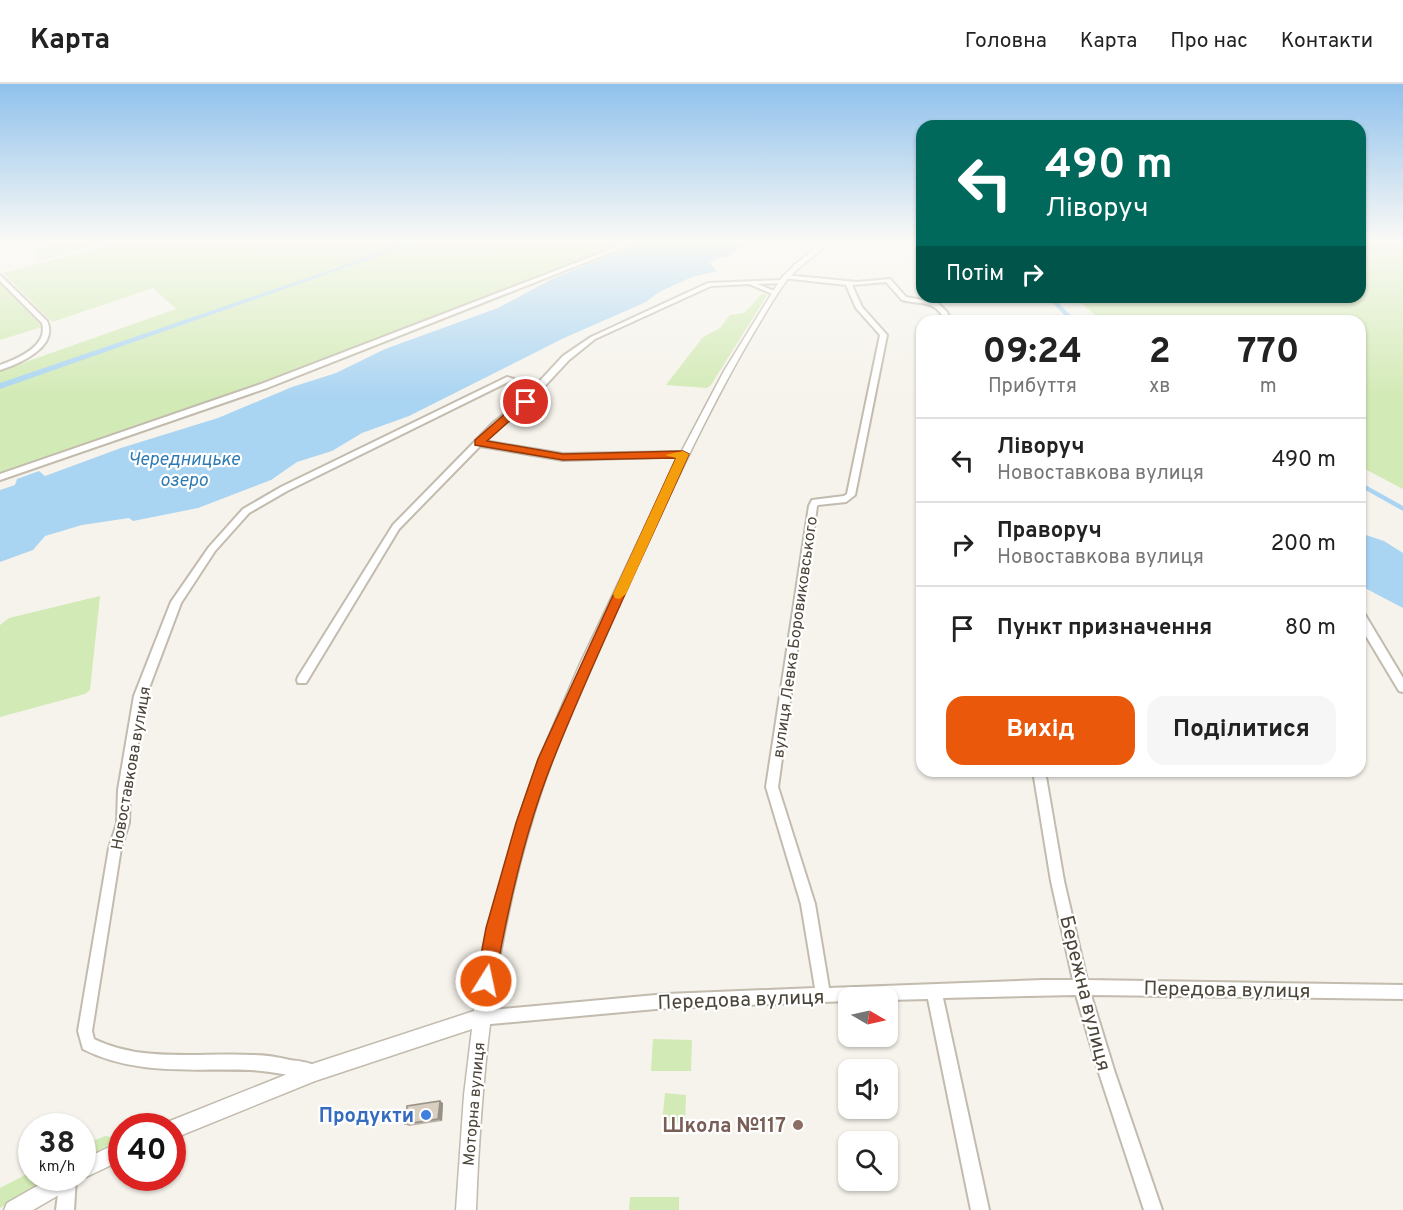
<!DOCTYPE html>
<html lang="uk">
<meta charset="utf-8">
<style>
:root{--surface:#fff;--page:#f6f6f6;--text:#222;--muted:#767676;--line:#e0e0e0;--accent:#ea580c}
body{margin:0;font-family:Overpass,sans-serif;background:var(--page);color:var(--text);height:100vh;display:flex;flex-direction:column;font-size:22px;white-space:nowrap}
*{box-sizing:border-box;margin:0}
p{font-size:20px;color:var(--muted)}
.icon{flex:none;width:33px;height:33px;fill:none;stroke:currentColor;stroke-width:2;stroke-linecap:round;stroke-linejoin:round}
.map{position:relative;flex:1;overflow:hidden}
.details{position:absolute;left:916px;top:231px;width:450px;height:462px;display:flex;flex-direction:column;background:var(--surface);border-radius:18px;box-shadow:0 2px 4px #0004}
.details>*{flex:none}
.top-card{position:absolute;left:916px;top:36px;width:450px;height:183px;border-radius:18px;box-shadow:0 2px 4px #0004;background:#00695c;color:#fff;overflow:hidden}
.needle{width:39px;rotate:99deg}
.fabs{position:absolute;left:838px;top:903px;display:grid;gap:12px}
.fabs a{display:grid;place-items:center;width:60px;height:60px;border-radius:12px;background:var(--surface);box-shadow:0 2px 4px #0004;font-size:30px}
.speed{position:absolute;left:18px;top:1029px;display:flex;gap:12px;font-size:30px;font-weight:700;text-align:center}
.speed>*{display:grid;place-content:center;width:78px;height:78px;border-radius:50%;background:var(--surface);box-shadow:0 2px 4px #0004;line-height:1}
.speed small{font-size:15px;font-weight:400}
.speed .limit{border:9px solid #d22;background:#fff;color:#111}
.pin{position:absolute;display:grid;place-items:center;width:51px;height:51px;color:#fff;margin:-26px;border:3px solid #fff;border-radius:50%;box-shadow:0 2px 6px #0007}
.me{position:absolute;width:66px;margin:-33px;rotate:10deg;stroke-linejoin:round;filter:drop-shadow(0 0 4px #0008)}
.turn{display:flex;align-items:center;gap:21px;height:126px;padding:0 30px;font-size:27px}
.turn .icon{width:78px;height:78px;stroke-width:2.5}
.turn b{display:block;font-size:42px;line-height:51px}
.then{display:flex;align-items:center;height:57px;padding:0 30px;background:#0003;gap:12px;font-size:22px}
.eta{display:flex;justify-content:space-evenly;align-items:center;height:102px;text-align:center}
.eta b{font-size:36px;font-weight:700;line-height:42px}
.button{display:flex;gap:12px;margin-top:auto;padding:12px 30px}
.button a{flex:1;height:69px;border-radius:18px;background:var(--accent);color:#fff;font-size:24px;font-weight:700;line-height:69px;text-align:center}
.button a+a{background:var(--page);color:var(--text)}
ul{padding:0;list-style:none}
li{display:flex;align-items:center;gap:18px;height:84px;padding:0 30px;border-top:2px solid var(--line)}
li div{flex:1}
li b{display:block;font-size:22px}
li em{font-style:normal}
header{display:flex;align-items:center;gap:36px;box-sizing:border-box;height:84px;padding:0 30px;background:var(--surface);border-bottom:2px solid var(--line)}
header strong{font-size:28px}
nav{display:flex;gap:33px;margin-inline-start:auto;font-size:21px}
.map>svg:first-child{display:block}
</style>
<header>
<strong>Карта</strong>
<nav><a>Головна</a><a>Карта</a><a>Про нас</a><a>Контакти</a></nav>
</header>
<div class="map">
<svg width="1403" height="1126" viewBox="0 0 1403 1126">
<rect width="100%" height="100%" fill="#f6f3ec"/>
<g fill="#d2eab5">
<path d="M49 158H111L40 176 32 167 52 161Z"/>
<path d="M122 158H644L312 288 0 396V287L176 225 153 204 52 238 3 189Z"/>
<path d="M1361 158H1403V405L1361 383 1360 237H1102L1074 213H1360Z"/>
<path d="M0 198 42 243 0 256Z"/>
<path d="M762 210H767L766 213 711 301 707 304 666 301 703 253 720 244 730 231 744 229Z"/>
<path d="M100 512 90 606 85 610 0 633V541L9 534Z"/>
<path d="M653 955 692 956 691 987H651Z"/>
<path d="M665 1009 686 1011 685 1039H662Z"/>
<path d="M105 1052 111 1053 110 1060 83 1076V1061Z"/>
<path d="M31 1088 32 1094H52L0 1124V1104Z"/>
<path d="M630 1113H679V1126H629Z"/>
</g>
<g fill="#a9d4f2">
<path d="M407 158H418L0 305V299L328 187Z"/>
<path d="M642 158H750L725 174H717L710 179 717 187 692 193 659 208 646 218 564 254 409 332 362 349 332 367 297 378 271 396 198 424 133 437 129 434 82 441 45 452 33 466 0 478V406L15 401 17 395 39 387 45 392 121 364 218 334 292 303 336 289 385 265 498 224 554 194Z"/>
<path d="M1360 449 1384 457 1403 469V524L1361 502Z"/>
</g>
<g fill="none" stroke-linecap="round" stroke-linejoin="round">
<g fill="#a9d4f2" fill-rule="evenodd">
<path d="M1047 213H1053L1076 237H1070Z"/>
<path d="M1360 398 1403 422V427L1360 403Z"/>
</g>
<defs>
<g id="minor">
<path d="M630 158H637L267 304 0 396V390L261 300Z"/>
<path d="M0 191 47 237C59 263 19 280 0 286V281C17 275 49 262 42 239L0 197Z"/>
<path d="M785 191 857 198 890 195 906 213 938 219 947 228 951 237H945C936 215 921 221 902 216L886 198 852 201 862 223 887 251 855 411 846 418 818 421 817 422 778 703 815 820 829 904 1043 896H1073L1051 797 1033 687H1045L1064 797 1087 896 1403 901V915L1091 911 1115 989 1162 1126H1144L1099 989 1076 911 943 914 989 1126H971L928 915 888 916V914H849V917L667 924 480 941 475 939 473 934 475 929 480 927 667 910 815 904 801 820 766 703 809 422 812 416 844 412 847 410 880 251 856 224 846 201 783 194V192Z"/>
<path d="M784 196V198L782 199 757 200 777 208V210L775 211 749 200 711 202 595 255 569 276 529 319 499 343 484 357 563 370 683 368 687 370 686 372 563 376 480 362 399 445 306 599H298L297 596 298 593 393 441 493 339 523 315 563 272 591 253 708 199Z"/>
<path d="M507 293 514 295 287 407 249 429 215 467 181 519 146 612 130 706 129 739 121 764 92 947 94 955C142 979 202 968 253 971 265 971 278 973 290 976 299 977 308 978 316 982L319 987 316 992 311 995C291 992 271 987 251 986 194 984 135 992 83 965L78 947 109 764 117 739 118 706 134 612 171 518 209 463 243 425 281 403Z"/>
<path d="M1360 528 1364 529 1403 594V608L1399 607 1360 542Z"/>
<path d="M60 1094H76L74 1126H56Z"/>
</g>
<g id="tertiary">
<path d="M823 158H830C816 171 800 181 787 196 774 213 764 232 753 250 717 311 687 374 657 438 613 534 565 629 534 730 494 859 481 992 476 1126H456L464 1011 472 945 315 997 172 1055V1042H164L165 1039 315 979 474 927 490 841 520 730 539 675 579 582 675 380 724 287 780 196 794 181Z"/>
<path d="M122 1057V1076L82 1095 79 1094 76 1101 33 1126H4L7 1119 51 1094H82V1076Z"/>
</g>
</defs>
<use href="#minor" stroke="#c2bbae" stroke-width="4"/>
<use href="#tertiary" stroke="#c2bbae" stroke-width="3"/>
<use href="#minor" fill="#fff" fill-rule="evenodd"/>
<use href="#tertiary" fill="#fff" fill-rule="evenodd"/>
</g>
<path fill="#bab2a6" d="M443 1019 442 1037 409 1042 405 1040Z"/>
<path fill="#979187" d="M440 1017 443 1019 442 1037 438 1035Z"/>
<path fill="#d8cfc1" stroke="#979187" stroke-width="1.5" d="M440 1017 438 1035 405 1040 407 1022Z"/>
<linearGradient id="sky" x2="0" y2="1"><stop stop-color="#8fc1ec"/><stop offset="0.5" stop-color="#fbfaf6"/><stop offset="1" stop-color="#fbfaf6" stop-opacity="0"/></linearGradient>
<rect width="1403" height="315" fill="url(#sky)"/>
<path fill="#ea580c" stroke="#983908" stroke-width="1.5" d="M522 315 531 318 487 357 563 370 683 367 689 370C644 471 595 571 554 674 525 745 508 822 495 897L492 904 486 907 479 904 476 897 486 844 516 739 538 675 676 374 563 376 475 361V356Z"/>
<path fill="#f59e0b" d="M683 367 689 370 626 510 619 515 615 514 613 510 676 374 665 371Z"/>
<circle fill="#3f7fe0" stroke="#fff" stroke-width="2" cx="426" cy="1031" r="6"/>
<circle fill="#8d6e63" stroke="#fff" stroke-width="2" cx="798" cy="1041" r="6"/>
<g text-anchor="middle" stroke-width="4.5" stroke-linejoin="round" paint-order="stroke">
<g font-size="16" fill="#4b4439" stroke="#fff">
<text transform="translate(794 553) rotate(-82)" y="6">вулиця Левка Боровиковського</text>
<text transform="translate(130 684) rotate(-80)" y="6">Новоставкова вулиця</text>
<text transform="translate(473 1020) rotate(-85)" y="6">Моторна вулиця</text>
</g>
<g font-size="18" font-style="italic" fill="#2e7ab2" stroke="#fff">
<text x="184" y="381">Чередницьке<tspan x="184" dy="21">озеро</tspan></text>
</g>
<g font-size="20" fill="#4b4439" stroke="#fff">
<text transform="translate(1227 905) rotate(1)" y="7">Передова вулиця</text>
<text transform="translate(1086 909) rotate(76)" y="7">Бережна вулиця</text>
<text transform="translate(741 915) rotate(-2)" y="7">Передова вулиця</text>
</g>
<g font-size="20" font-weight="bold" fill="#366cbe" stroke="#fff" text-anchor="end">
<text x="414" y="1038">Продукти</text>
</g>
<g font-size="20" font-weight="bold" fill="#785e54" stroke="#fff" text-anchor="end">
<text x="786" y="1048">Школа №117</text>
</g>
</g>
</svg>
<div class="fabs">
<a><svg class="needle" viewBox="-14 -14 28 28"><path d="M0-13l5 13h-10z" fill="#e53935"/><path d="M0 13l5-13h-10z" fill="#767676"/></svg></a>
<a><svg class="icon" aria-label="sound" viewBox="0 0 24 24"><path d="M4 9h4l5-4v14l-5-4H4zM17 9q2 3 0 6"/></svg></a>
<a><svg class="icon" aria-label="search" viewBox="0 0 24 24"><circle cx="10" cy="10" r="6"/><path d="M15 15l6 6"/></svg></a>
</div>
<div class="speed"><div>38<small>km/h</small></div><div class="limit">40</div></div>
<div class="pin" style="left:526px;top:318px;background:#d93025"><svg class="icon" aria-label="arrive" viewBox="0 0 24 24"><path d="M6 21V4h12l-3 4 3 4H6"/></svg></div>
<svg class="me" style="left:486px;top:897px" viewBox="-20 -20 40 40"><circle r="17" fill="#ea580c" stroke="#fff" stroke-width="3"/><path d="M0-11L8 9 0 5-8 9z" fill="#fff"/></svg>
<div class="top-card">
<div class="turn"><svg class="icon" aria-label="left" viewBox="0 0 24 24"><path d="M17 20v-9H6M10 6l-5 5 5 5"/></svg><div><b>490 m</b>Ліворуч</div></div>
<div class="then">Потім<svg class="icon" aria-label="right" viewBox="0 0 24 24"><path d="M7 20v-9h11M14 6l5 5-5 5"/></svg></div>
</div>
<section class="details">
<div class="eta">
<div><b>09:24</b><p>Прибуття</p></div>
<div><b>2</b><p>хв</p></div>
<div><b>770</b><p>m</p></div>
</div>
<ul>
<li><svg class="icon" aria-label="left" viewBox="0 0 24 24"><path d="M17 20v-9H6M10 6l-5 5 5 5"/></svg><div><b>Ліворуч</b><p>Новоставкова вулиця</p></div><em>490 m</em></li>
<li><svg class="icon" aria-label="right" viewBox="0 0 24 24"><path d="M7 20v-9h11M14 6l5 5-5 5"/></svg><div><b>Праворуч</b><p>Новоставкова вулиця</p></div><em>200 m</em></li>
<li><svg class="icon" aria-label="arrive" viewBox="0 0 24 24"><path d="M6 21V4h12l-3 4 3 4H6"/></svg><div><b>Пункт призначення</b></div><em>80 m</em></li>
</ul>
<div class="button"><a>Вихід</a><a>Поділитися</a></div>
</section>
</div>
